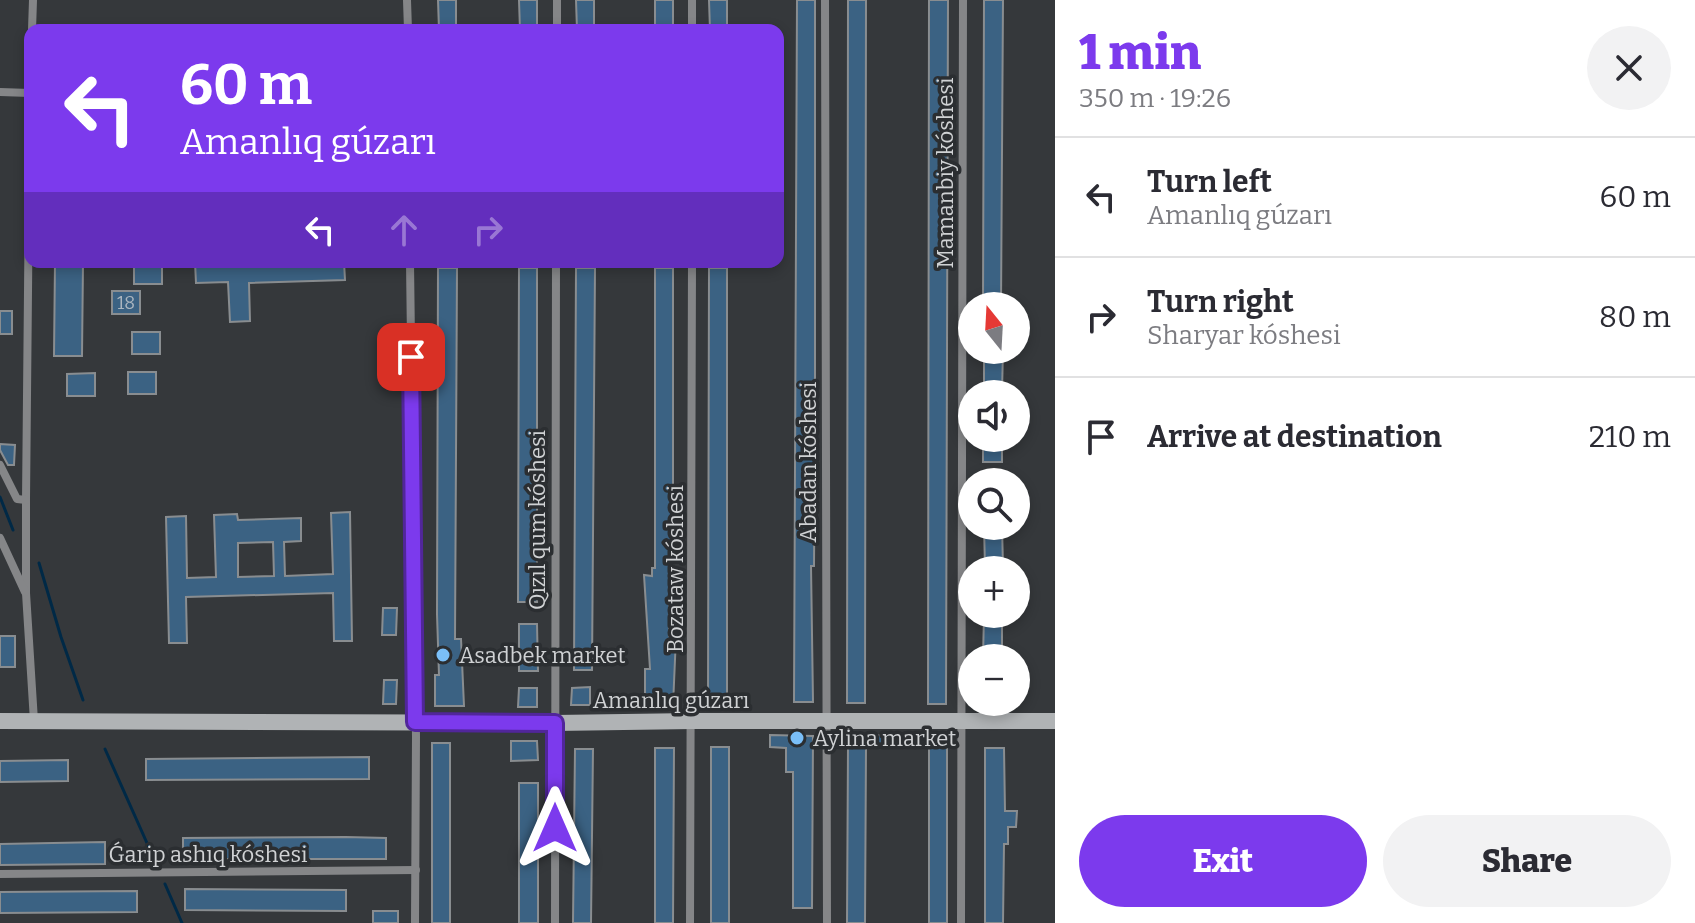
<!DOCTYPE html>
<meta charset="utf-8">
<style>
:root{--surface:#fff;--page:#f2f2f3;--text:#2b2b33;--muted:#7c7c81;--line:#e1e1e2;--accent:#7c3aed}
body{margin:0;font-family:Bitter,serif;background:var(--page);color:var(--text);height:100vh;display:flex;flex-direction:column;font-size:30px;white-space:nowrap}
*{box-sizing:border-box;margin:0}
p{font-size:26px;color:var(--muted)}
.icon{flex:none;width:44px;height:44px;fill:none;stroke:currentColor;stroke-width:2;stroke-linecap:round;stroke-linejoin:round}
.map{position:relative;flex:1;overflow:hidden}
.details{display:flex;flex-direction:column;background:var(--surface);width:640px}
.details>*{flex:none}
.hud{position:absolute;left:24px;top:24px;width:760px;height:244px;border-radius:16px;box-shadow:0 4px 12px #0003;background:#7c3aed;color:#fff;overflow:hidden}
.needle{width:52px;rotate:342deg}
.controls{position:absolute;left:958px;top:292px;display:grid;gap:16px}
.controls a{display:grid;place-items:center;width:72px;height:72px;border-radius:50%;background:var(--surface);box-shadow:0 4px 12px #0003;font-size:40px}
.pin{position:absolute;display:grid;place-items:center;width:68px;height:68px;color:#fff;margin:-34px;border-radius:16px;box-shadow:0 4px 12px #0006}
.me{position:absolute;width:88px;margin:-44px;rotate:0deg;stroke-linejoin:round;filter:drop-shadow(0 0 6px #0008)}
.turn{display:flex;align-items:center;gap:28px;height:168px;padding:0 24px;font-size:36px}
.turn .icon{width:104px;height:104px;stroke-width:2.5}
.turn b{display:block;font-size:56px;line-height:68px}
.lanes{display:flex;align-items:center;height:76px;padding:0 24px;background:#0003;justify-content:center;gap:40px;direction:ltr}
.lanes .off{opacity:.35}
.round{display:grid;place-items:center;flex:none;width:84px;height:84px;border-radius:42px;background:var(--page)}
.headline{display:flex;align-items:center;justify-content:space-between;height:136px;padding:0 24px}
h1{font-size:48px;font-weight:800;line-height:60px;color:var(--accent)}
.action{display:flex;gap:16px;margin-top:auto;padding:16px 24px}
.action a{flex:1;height:92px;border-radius:48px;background:var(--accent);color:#fff;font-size:32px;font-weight:800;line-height:92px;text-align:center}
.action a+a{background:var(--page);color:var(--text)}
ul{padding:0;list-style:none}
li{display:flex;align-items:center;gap:24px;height:120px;padding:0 24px;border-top:2px solid var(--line)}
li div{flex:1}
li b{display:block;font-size:30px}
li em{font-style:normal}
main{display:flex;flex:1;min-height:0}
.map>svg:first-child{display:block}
</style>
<main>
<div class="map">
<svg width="1055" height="923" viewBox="0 0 1055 923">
<rect width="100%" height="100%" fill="#35383b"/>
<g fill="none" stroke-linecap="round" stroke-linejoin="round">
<g stroke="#002946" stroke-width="3">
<path d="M0 497 13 530"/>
<path d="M39 563 61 637 83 700"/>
<path d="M105 749 155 861"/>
<path d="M165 884 182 923"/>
</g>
</g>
<g fill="#3b6283" stroke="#898d90" stroke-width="2" fill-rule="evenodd">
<path d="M438 0H456V30H439Z"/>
<path d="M519 0H537V30H520Z"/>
<path d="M576 0H594V30H577Z"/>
<rect x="655" y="0" width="18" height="30"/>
<path d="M709 0H727V30H710Z"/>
<path d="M797 0H815V429L814 566H811L813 702H794Z"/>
<path d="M848 0H866L865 703H847Z"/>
<path d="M929 0H948L946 704H928Z"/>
<path d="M984 0H1003L1001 306H983Z"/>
<path d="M55 262H83L82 356H54Z"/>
<rect x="134" y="262" width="28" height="22"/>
<path d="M195 262H344L345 280 249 283 250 321 230 322 228 282 196 283Z"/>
<path d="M438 268H457L455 639H461L464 706H435V675H439L437 614Z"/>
<path d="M519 268H537V602H518Z"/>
<path d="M576 268H595L592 670H574Z"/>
<path d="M655 268H673V564L672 603H669V636H676L673 706H645V669H650L644 575 652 576V568H655Z"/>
<path d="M709 268H727V702H708Z"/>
<rect x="112" y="291" width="28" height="23"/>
<rect x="0" y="311" width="12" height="23"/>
<rect x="132" y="332" width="28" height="22"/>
<path d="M984 350H1003L1002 392H984Z"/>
<rect x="128" y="372" width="28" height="22"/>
<path d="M95 373V396H67V374Z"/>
<rect x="983" y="439" width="19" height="23"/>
<path d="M0 444 15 445 14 465H8L0 450Z"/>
<path d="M350 512 352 641H334L333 593 186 597 187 643H169L166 517 186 516 187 578 216 577 214 515 237 514 238 520 301 518V541L284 542 285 576 333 574 331 513ZM273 542 274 576 238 577V543Z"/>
<path d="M984 526H1002L1003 567H985Z"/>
<path d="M383 608H397L396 635H382Z"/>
<path d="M984 615H1002V658H983Z"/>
<path d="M519 624H537L538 671H519Z"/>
<rect x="0" y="636" width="15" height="31"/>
<path d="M384 680H397L396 704H383Z"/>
<path d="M590 687V705H571L572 688Z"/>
<path d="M519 688H537V707H518Z"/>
<path d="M770 735 813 736 812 908H793V772H786V748L770 747Z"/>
<path d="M874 735 896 736V745L874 744Z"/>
<path d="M511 741H537L538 760 511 761Z"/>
<rect x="432" y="743" width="18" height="180"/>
<rect x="711" y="747" width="18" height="176"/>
<path d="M848 747H866L865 923H847Z"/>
<path d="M655 748H674L673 923H655Z"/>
<rect x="929" y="748" width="18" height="175"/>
<path d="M985 748H1004L1005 811H1017L1016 827H1008V844H1004L1003 923H985Z"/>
<path d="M575 749H593L591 923H573Z"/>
<path d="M369 757V779L146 780V759Z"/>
<path d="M68 760V781L0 782V761Z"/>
<rect x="519" y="783" width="19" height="140"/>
<path d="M346 837 386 838V859H183V838Z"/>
<path d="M105 842V864L0 865V844Z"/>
<path d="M185 889 346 890V911L185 910Z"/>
<path d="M137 891V912L0 913V892Z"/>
<rect x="373" y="911" width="25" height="12"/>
</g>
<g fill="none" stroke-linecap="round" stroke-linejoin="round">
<g stroke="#858688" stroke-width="8">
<path d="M407 0 408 30"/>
<path d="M692 0V30"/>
<path d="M825 0 827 923"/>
<path d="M32 30 33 0"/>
<path d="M557 30V0"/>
<path d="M30 83 26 500V593L34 721"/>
<path d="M0 92 30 93"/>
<path d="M410 262 416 737 415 923"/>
<path d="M0 465 17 499 26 500"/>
<path d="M0 538 25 592"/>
<path d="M0 874 416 870"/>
<path d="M555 923 556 262"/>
<path d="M690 923 692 262"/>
<path d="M961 923 963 0"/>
</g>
<path stroke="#b0b3b5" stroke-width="16" d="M0 721 555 723 693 721H1055"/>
</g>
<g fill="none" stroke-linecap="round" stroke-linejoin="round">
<defs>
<path id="route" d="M411 357 415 722 555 723V828"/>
</defs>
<use href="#route" stroke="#51269a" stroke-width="20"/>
<use href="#route" stroke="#7c3aed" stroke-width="14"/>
</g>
<g fill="#7abff8" stroke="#2b2e31" stroke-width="3">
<circle cx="443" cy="655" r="8"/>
<circle cx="797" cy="738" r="8"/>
</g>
<g text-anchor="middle" stroke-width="7" stroke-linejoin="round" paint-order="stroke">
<g font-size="18" fill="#abb6c0">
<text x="126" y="309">18</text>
</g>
<g font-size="22" fill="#d0d2d4" stroke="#2b2e31">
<text transform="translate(945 173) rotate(-90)" y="8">Mamanbiy kóshesi</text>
<text transform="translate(808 462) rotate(-90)" y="8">Abadan kóshesi</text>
<text transform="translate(537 520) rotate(-90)" y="8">Qızıl qum kóshesi</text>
<text transform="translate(675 569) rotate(-90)" y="8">Bozataw kóshesi</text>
<text x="671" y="708">Amanlıq gúzarı</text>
<text x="208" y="862">Ǵarip ashıq kóshesi</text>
</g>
<g font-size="22" fill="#d0d2d4" stroke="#2b2e31" text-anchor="start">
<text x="459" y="663">Asadbek market</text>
<text x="813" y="746">Aylina market</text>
</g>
</g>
</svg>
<div class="controls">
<a><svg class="needle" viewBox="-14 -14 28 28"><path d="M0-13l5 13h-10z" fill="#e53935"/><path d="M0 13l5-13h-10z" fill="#7c7c81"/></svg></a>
<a><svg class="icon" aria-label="sound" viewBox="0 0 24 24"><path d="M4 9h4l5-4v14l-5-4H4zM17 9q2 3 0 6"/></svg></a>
<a><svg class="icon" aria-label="search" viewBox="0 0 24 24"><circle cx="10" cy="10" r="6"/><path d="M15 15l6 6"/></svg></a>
<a>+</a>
<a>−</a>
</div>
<div class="pin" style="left:411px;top:357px;background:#d93025"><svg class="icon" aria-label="arrive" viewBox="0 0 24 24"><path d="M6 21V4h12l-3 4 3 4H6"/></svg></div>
<svg class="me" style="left:555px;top:828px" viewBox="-20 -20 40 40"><path d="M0-17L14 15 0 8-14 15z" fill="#7c3aed" stroke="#fff" stroke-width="4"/></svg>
<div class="hud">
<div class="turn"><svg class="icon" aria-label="left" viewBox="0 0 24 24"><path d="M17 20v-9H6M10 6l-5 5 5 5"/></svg><div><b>60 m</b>Amanlıq gúzarı</div></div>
<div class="lanes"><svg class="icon" aria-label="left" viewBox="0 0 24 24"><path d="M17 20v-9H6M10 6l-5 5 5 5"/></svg><svg class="icon off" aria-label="ahead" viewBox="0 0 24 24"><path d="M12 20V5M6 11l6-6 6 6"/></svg><svg class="icon off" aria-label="right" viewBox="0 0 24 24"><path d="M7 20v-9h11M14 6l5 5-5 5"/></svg></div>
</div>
</div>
<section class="details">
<div class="headline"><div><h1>1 min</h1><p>350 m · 19:26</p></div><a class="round"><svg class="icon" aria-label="close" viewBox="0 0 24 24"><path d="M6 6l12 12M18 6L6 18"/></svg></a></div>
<ul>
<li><svg class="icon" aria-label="left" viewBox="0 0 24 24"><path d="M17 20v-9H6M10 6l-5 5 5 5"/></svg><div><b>Turn left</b><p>Amanlıq gúzarı</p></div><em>60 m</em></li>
<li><svg class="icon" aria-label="right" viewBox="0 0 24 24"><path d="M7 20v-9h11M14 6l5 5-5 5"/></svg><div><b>Turn right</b><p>Sharyar kóshesi</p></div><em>80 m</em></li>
<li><svg class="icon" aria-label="arrive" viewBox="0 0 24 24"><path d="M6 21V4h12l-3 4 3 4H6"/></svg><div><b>Arrive at destination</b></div><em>210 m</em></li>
</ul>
<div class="action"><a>Exit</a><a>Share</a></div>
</section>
</main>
